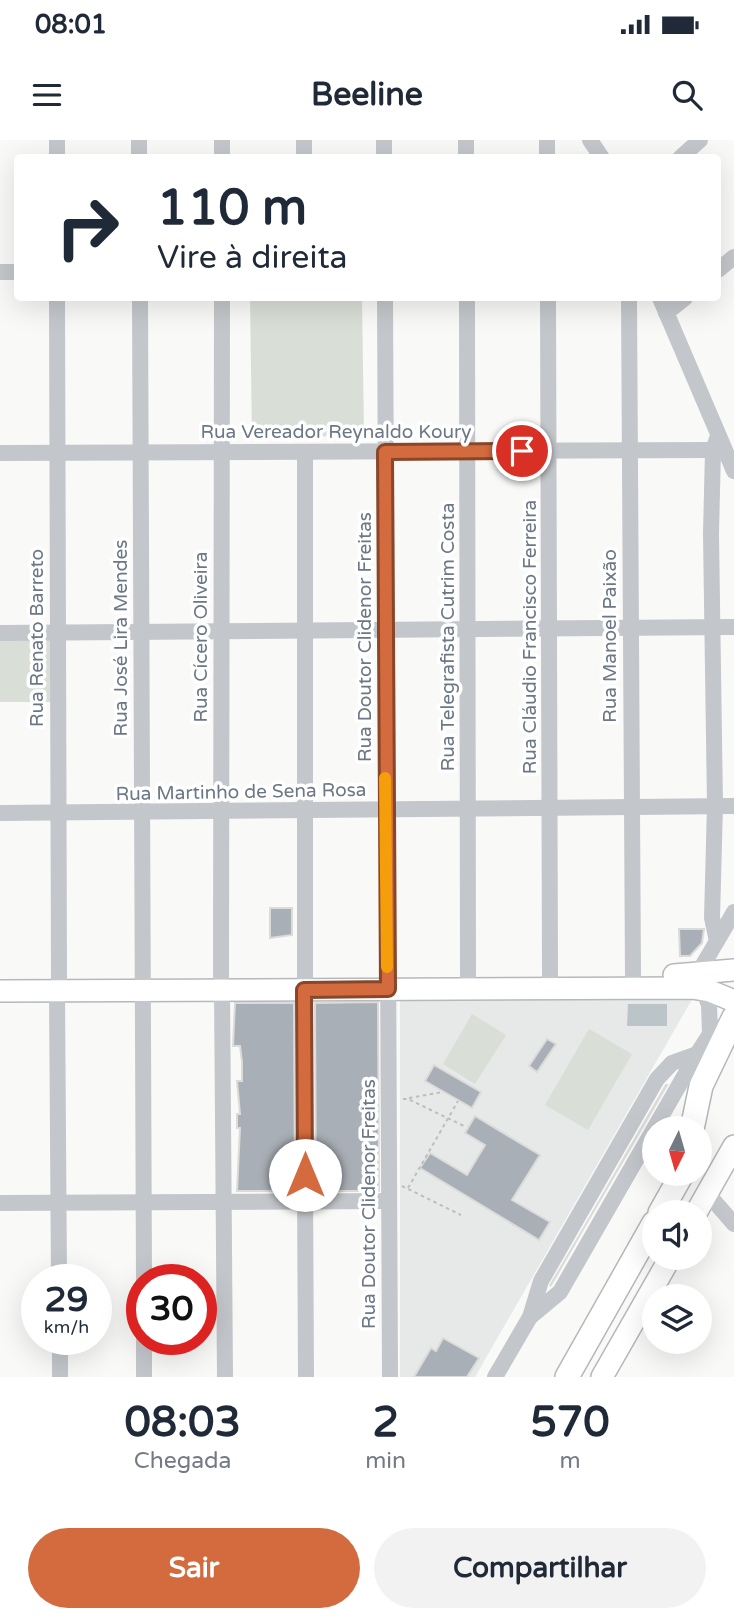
<!DOCTYPE html>
<html lang="pt">
<meta charset="utf-8">
<style>
:root{--surface:#fff;--page:#f2f2f3;--text:#1f2937;--muted:#747a83;--accent:#d36b3e}
body{margin:0;font-family:"Varela Round",sans-serif;background:var(--page);color:var(--text);height:100vh;display:flex;flex-direction:column;font-size:26px;white-space:nowrap}
*{box-sizing:border-box;margin:0}
p{font-size:23px;color:var(--muted)}
.icon{flex:none;width:38px;height:38px;fill:none;stroke:currentColor;stroke-width:2;stroke-linecap:round;stroke-linejoin:round}
.map{position:relative;height:1237px;overflow:hidden}
.drawer{display:flex;flex-direction:column;background:var(--surface);flex:1}
.drawer>*{flex:none}
.guide{position:absolute;left:14px;top:14px;width:707px;height:147px;border-radius:7px;box-shadow:0 7px 28px #0002;background:#fff;color:var(--text);overflow:hidden}
.needle{width:46px;rotate:185deg}
.fabs{position:absolute;left:642px;top:976px;display:grid;gap:14px}
.fabs a{display:grid;place-items:center;width:70px;height:70px;border-radius:50%;background:var(--surface);box-shadow:0 7px 28px #0002;font-size:35px}
.speed{position:absolute;left:21px;top:1124px;display:flex;gap:14px;font-size:35px;font-weight:700;text-align:center}
.speed>*{display:grid;place-content:center;width:91px;height:91px;border-radius:50%;background:var(--surface);box-shadow:0 7px 28px #0002;line-height:1}
.speed small{font-size:18px;font-weight:400}
.speed .limit{border:10px solid #d22;background:#fff;color:#111}
.pin{position:absolute;display:grid;place-items:center;width:60px;height:60px;color:#fff;margin:-30px;border:4px solid #fff;border-radius:50%;box-shadow:0 2px 7px #0007}
.me{position:absolute;width:77px;margin:-38px;rotate:0deg;stroke-linejoin:round;filter:drop-shadow(0 0 5px #0008)}
.turn{display:flex;align-items:center;gap:24px;height:147px;padding:0 28px;font-size:32px}
.turn .icon{width:91px;height:91px;stroke-width:2.5}
.turn b{display:block;font-size:49px;line-height:60px}
.eta{display:flex;justify-content:space-evenly;align-items:center;height:119px;text-align:center}
.eta b{font-size:42px;font-weight:700;line-height:49px}
.cta{display:flex;gap:14px;margin-top:auto;padding:14px 28px}
.cta a{flex:1;height:80px;border-radius:42px;background:var(--accent);color:#fff;font-size:28px;font-weight:700;line-height:80px;text-align:center}
.cta a+a{background:var(--page);color:var(--text)}
.status{display:flex;justify-content:space-between;align-items:center;height:49px;padding:0 35px;background:var(--surface);direction:ltr}
.status svg{height:19px;fill:currentColor}
header{display:flex;justify-content:space-between;align-items:center;height:91px;padding:0 28px;background:var(--surface);font-size:32px;font-weight:700}
.map>svg:first-child{display:block}
</style>
<div class="status"><b>08:01</b><svg viewBox="0 0 49 12"><path d="M0 12V9h3v3zM5 12V6h3v6zM10 12V3h3v9zM15 12V0h3v12zM26 1h20v11H26zM47 4h2v5h-2z"/></svg></div>
<header><svg class="icon" aria-label="menu" viewBox="0 0 24 24"><path d="M4 6h16M4 12h16M4 18h16"/></svg>Beeline<svg class="icon" aria-label="search" viewBox="0 0 24 24"><circle cx="10" cy="10" r="6"/><path d="M15 15l6 6"/></svg></header>
<div class="map">
<svg width="734" height="1237" viewBox="0 0 734 1237">
<rect width="100%" height="100%" fill="#f9f9f8"/>
<path fill="#e7e8e8" d="M400 855 694 856 475 1237H400Z"/>
<g fill="#d9ded7">
<path d="M250 158H362L364 296 252 297Z"/>
<path d="M0 498H56L55 562H0Z"/>
<path d="M472 874 506 895 475 944 443 924Z"/>
<path d="M589 889 632 914 588 990 545 965Z"/>
</g>
<path fill="#bbc4c9" d="M628 864H667V886H627Z"/>
<g fill="#a9afb6" stroke="#dbdbda" stroke-width="2">
<path d="M270 768H292V795L270 798Z"/>
<path d="M679 789H704L702 803 690 816H680Z"/>
<path d="M378 862 379 1051H316L315 863Z"/>
<path d="M235 863H294L295 1051H237L240 988H237V974H240L237 941H242V922L240 906H233Z"/>
<path d="M547 899 556 904 537 932 529 926Z"/>
<path d="M434 925 481 952 472 968 425 941Z"/>
<path d="M666 945H667L550 1146 551 1145Z"/>
<path d="M475 976 540 1015 512 1060 550 1082 539 1100 420 1028 430 1013 467 1035 485 1005 465 993Z"/>
<path d="M443 1198 479 1218 467 1237H414L431 1208 436 1211Z"/>
</g>
<g fill="none" stroke-linecap="round" stroke-linejoin="round">
<defs>
<g id="major">
<path d="M674 835 734 830"/>
<path d="M0 851 692 848 710 851 734 861"/>
<path d="M696 1073 734 1006"/>
<path d="M602 1237 670 1118"/>
</g>
<g id="highway">
<path d="M692 989 701 946 734 877"/>
<path d="M660 1073 682 1034"/>
<path d="M567 1237 654 1083"/>
</g>
</defs>
<use href="#major" stroke="#b5b8bc" stroke-width="24"/>
<use href="#highway" stroke="#b5b8bb" stroke-width="26"/>
<g stroke="#bbbec0" stroke-width="2" stroke-dasharray="3.5 3.5" stroke-linecap="butt">
<path d="M409 958 443 952"/>
<path d="M403 959H408L466 987"/>
<path d="M402 1046 461 1075"/>
<path d="M408 1048 458 961"/>
</g>
<g stroke="#c3c6ca" stroke-width="16">
<path d="M57 0V18"/>
<path d="M139 0V18"/>
<path d="M222 0V18"/>
<path d="M304 0V18"/>
<path d="M384 0V18"/>
<path d="M466 0V18"/>
<path d="M547 0V18"/>
<path d="M590 0 602 18"/>
<path d="M680 18 700 0"/>
<path d="M718 130 734 117"/>
<path d="M0 132H18"/>
<path d="M57 158 59 838"/>
<path d="M140 158 144 1139"/>
<path d="M385 158 390 1237"/>
<path d="M467 158 468 836"/>
<path d="M548 158 550 836"/>
<path d="M629 158 633 835"/>
<path d="M660 158 734 331"/>
<path d="M666 173 685 158"/>
<path d="M0 313 713 310"/>
<path d="M0 493 734 487"/>
<path d="M0 673 734 666"/>
<path d="M717 801 712 778 715 665 711 394 713 310 718 296"/>
<path d="M697 835 734 772"/>
<path d="M221 837 222 158"/>
<path d="M305 838V312"/>
<path d="M703 849 709 865 710 894"/>
<path d="M222 850 225 1237"/>
<path d="M304 850 306 1237"/>
<path d="M57 851 59 1139"/>
<path d="M707 1053 734 1084"/>
<path d="M0 1063 388 1061"/>
<path d="M530 1177 560 1152 697 914 710 894 733 879"/>
<path d="M60 1199V1237"/>
<path d="M144 1199V1237"/>
<path d="M495 1237 530 1177 541 1141 657 939 672 923 697 914"/>
</g>
<use href="#major" stroke="#fff" stroke-width="21"/>
<use href="#highway" stroke="#fff" stroke-width="23"/>
</g>
<g fill="none" stroke-linecap="round" stroke-linejoin="round">
<defs>
<path id="route" d="M305 1035 304 850 388 849 385 312 522 311"/>
</defs>
<use href="#route" stroke="#894628" stroke-width="18"/>
<use href="#route" stroke="#d36b3e" stroke-width="12"/>
<path stroke="#f59e0b" stroke-width="12" d="M385 638 387 827"/>
</g>
<g text-anchor="middle" stroke-width="7" stroke-linejoin="round" paint-order="stroke">
<g font-size="19" fill="#6c7885" stroke="#fff">
<text x="336" y="298">Rua Vereador Reynaldo Koury</text>
<text transform="translate(609 496) rotate(-90)" y="7">Rua Manoel Paixão</text>
<text transform="translate(200 497) rotate(-90)" y="7">Rua Cícero Oliveira</text>
<text transform="translate(364 497) rotate(-90)" y="7">Rua Doutor Clidenor Freitas</text>
<text transform="translate(447 497) rotate(-90)" y="7">Rua Telegrafista Cutrim Costa</text>
<text transform="translate(529 497) rotate(-90)" y="7">Rua Cláudio Francisco Ferreira</text>
<text transform="translate(36 498) rotate(-90)" y="7">Rua Renato Barreto</text>
<text transform="translate(120 498) rotate(-90)" y="7">Rua José Lira Mendes</text>
<text transform="translate(241 651) rotate(-1)" y="7">Rua Martinho de Sena Rosa</text>
<text transform="translate(368 1064) rotate(-90)" y="7">Rua Doutor Clidenor Freitas</text>
</g>
</g>
</svg>
<div class="fabs">
<a><svg class="needle" viewBox="-14 -14 28 28"><path d="M0-13l5 13h-10z" fill="#e53935"/><path d="M0 13l5-13h-10z" fill="#747a83"/></svg></a>
<a><svg class="icon" aria-label="sound" viewBox="0 0 24 24"><path d="M4 9h4l5-4v14l-5-4H4zM17 9q2 3 0 6"/></svg></a>
<a><svg class="icon" aria-label="layers" viewBox="0 0 24 24"><path d="M12 4l9 5-9 5-9-5zM3 14l9 5 9-5"/></svg></a>
</div>
<div class="speed"><div>29<small>km/h</small></div><div class="limit">30</div></div>
<div class="pin" style="left:522px;top:311px;background:#d93025"><svg class="icon" aria-label="arrive" viewBox="0 0 24 24"><path d="M6 21V4h12l-3 4 3 4H6"/></svg></div>
<svg class="me" style="left:305px;top:1035px" viewBox="-20 -20 40 40"><circle r="19" fill="#fff"/><path d="M0-13L10 11 0 6-10 11z" fill="#d36b3e"/></svg>
<div class="guide">
<div class="turn"><svg class="icon" aria-label="right" viewBox="0 0 24 24"><path d="M7 20v-9h11M14 6l5 5-5 5"/></svg><div><b>110 m</b>Vire à direita</div></div>
</div>
</div>
<section class="drawer">
<div class="eta">
<div><b>08:03</b><p>Chegada</p></div>
<div><b>2</b><p>min</p></div>
<div><b>570</b><p>m</p></div>
</div>
<div class="cta"><a>Sair</a><a>Compartilhar</a></div>
</section>
